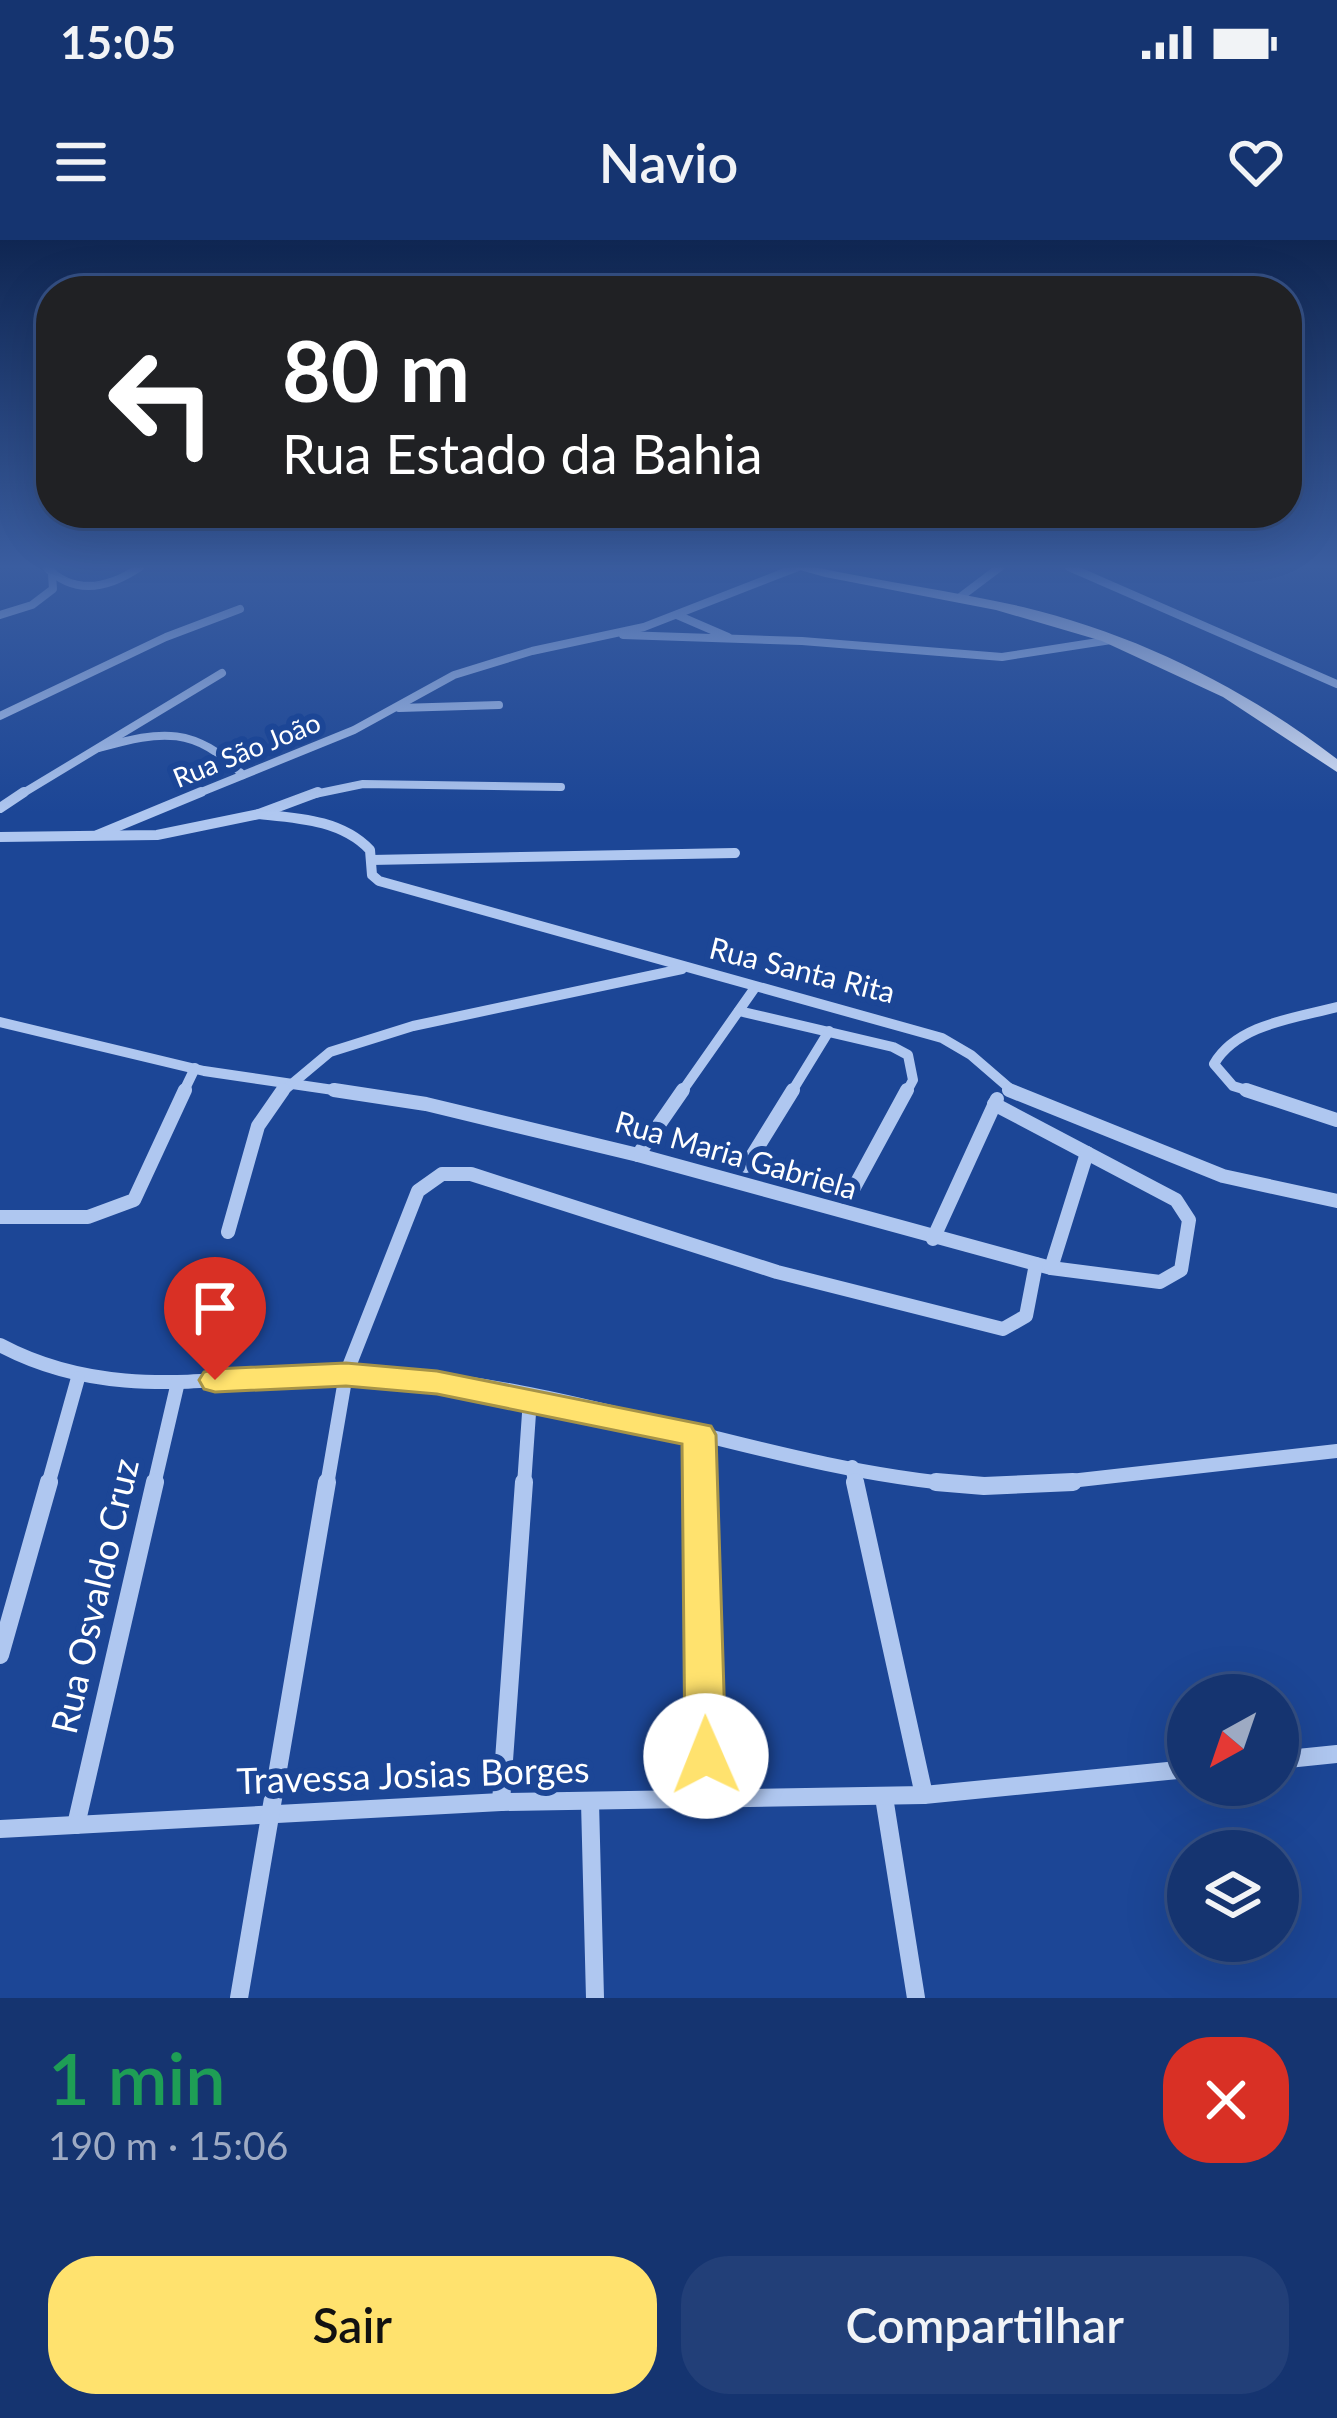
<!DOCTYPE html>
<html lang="pt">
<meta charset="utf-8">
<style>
:root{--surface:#153470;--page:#223f78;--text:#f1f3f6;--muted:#9daac3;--line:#344f83;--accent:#ffe26e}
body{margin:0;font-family:Lato,sans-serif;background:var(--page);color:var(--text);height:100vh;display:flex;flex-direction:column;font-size:45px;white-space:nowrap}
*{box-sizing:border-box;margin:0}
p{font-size:39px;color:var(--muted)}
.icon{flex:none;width:66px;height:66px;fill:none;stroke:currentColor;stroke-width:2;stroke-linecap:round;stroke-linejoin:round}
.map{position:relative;height:1758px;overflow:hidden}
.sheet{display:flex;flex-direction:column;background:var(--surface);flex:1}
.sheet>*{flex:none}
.top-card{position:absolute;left:36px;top:36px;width:1266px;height:252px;border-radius:48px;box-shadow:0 12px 48px #0002,0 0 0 3px var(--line);background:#202124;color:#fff;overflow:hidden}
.needle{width:78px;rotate:220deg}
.tools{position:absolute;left:1167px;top:1434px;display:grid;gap:24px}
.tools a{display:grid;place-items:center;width:132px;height:132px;border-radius:50%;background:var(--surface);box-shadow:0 12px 48px #0002,0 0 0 3px var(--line);font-size:60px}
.pin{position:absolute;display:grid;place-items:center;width:102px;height:102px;color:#fff;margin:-123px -51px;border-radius:50% 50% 50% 0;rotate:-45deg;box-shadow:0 0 12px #0007}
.pin .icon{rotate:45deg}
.me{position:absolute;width:132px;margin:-66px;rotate:359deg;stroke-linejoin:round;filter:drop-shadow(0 0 9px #0008)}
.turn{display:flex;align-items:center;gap:42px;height:252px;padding:0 48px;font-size:54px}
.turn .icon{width:156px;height:156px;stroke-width:2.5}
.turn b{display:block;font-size:84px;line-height:102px}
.round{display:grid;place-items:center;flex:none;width:126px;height:126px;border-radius:48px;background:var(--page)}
.head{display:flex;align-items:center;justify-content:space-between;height:204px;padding:0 48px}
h1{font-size:72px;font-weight:600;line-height:90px;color:#1e9e55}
.cta{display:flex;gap:24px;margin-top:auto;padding:24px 48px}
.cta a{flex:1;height:138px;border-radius:48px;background:var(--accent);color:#111;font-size:48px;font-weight:600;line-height:138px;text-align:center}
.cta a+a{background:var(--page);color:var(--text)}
.status{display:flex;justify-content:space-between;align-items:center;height:84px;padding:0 60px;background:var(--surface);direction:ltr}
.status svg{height:33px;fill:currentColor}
header{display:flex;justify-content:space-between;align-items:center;height:156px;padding:0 48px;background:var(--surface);font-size:54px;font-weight:600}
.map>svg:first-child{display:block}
</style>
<div class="status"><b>15:05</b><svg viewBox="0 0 49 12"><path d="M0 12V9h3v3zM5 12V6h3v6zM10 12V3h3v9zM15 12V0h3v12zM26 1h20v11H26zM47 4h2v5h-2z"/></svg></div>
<header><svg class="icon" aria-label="menu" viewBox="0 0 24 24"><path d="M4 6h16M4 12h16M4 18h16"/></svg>Navio<svg class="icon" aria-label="heart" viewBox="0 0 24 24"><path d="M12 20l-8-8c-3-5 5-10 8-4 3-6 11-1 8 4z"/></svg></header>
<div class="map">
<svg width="1337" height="1758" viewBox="0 0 1337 1758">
<rect width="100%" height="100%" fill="#1c4696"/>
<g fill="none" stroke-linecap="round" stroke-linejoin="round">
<g stroke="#afc7f0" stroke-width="8">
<path d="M46 327C75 356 109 348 140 327"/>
<path d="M1069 327 1337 444"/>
<path d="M959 358 1000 327"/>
<path d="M0 375 32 365 53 349 52 335"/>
<path d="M677 375 728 397"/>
<path d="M623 395 802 401 1002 417 1111 400"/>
<path d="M399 468 499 465"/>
<path d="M0 476 166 397 240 369"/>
<path d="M99 508C163 490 194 486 243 535"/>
<path d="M20 555 222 433"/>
<path d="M194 555 354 490 454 435 532 411 644 387 798 327"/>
<path d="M310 555 363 544 561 547"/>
</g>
<g stroke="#afc7f0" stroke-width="10">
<path d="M0 568 24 552"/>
<path d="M259 574C298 578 342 580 370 610L372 635 379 641 942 798 971 815 1015 853"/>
<path d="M97 595 201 552"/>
<path d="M0 597 157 595 259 574 318 552"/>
<path d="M371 620 735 613"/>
<path d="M739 771 893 807 908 815 913 840 906 853"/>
<path d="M0 782 204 831 354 853"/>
<path d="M183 853 195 828"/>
<path d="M281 853 330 812 413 786 682 729"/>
<path d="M681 853 754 749"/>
<path d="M791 853 829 791"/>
<path d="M1256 853 1233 846 1214 824C1237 784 1296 778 1337 767"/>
</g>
<g stroke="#afc7f0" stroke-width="14">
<path d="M334 850 426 864 638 915 1051 1028 1160 1042 1181 1030 1189 980 1176 960 994 864"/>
<path d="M1009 850 1223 936 1337 961"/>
<path d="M1246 850 1337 880"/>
<path d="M638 915 683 850"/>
<path d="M746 926 793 850"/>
<path d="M850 955 907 850"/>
<path d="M0 977H88L134 960 185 850"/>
<path d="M228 992 258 886 283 850"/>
<path d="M933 999 997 859"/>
<path d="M1051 1028 1087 913"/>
<path d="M0 1105C111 1164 219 1135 339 1134 553 1132 755 1228 966 1245"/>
<path d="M699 1195 700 1245"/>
<path d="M852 1227 856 1245"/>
<path d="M48 1245 78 1138"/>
<path d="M154 1245 178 1142"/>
<path d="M327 1245 346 1134 418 951 442 934H471L777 1032 1003 1089 1026 1076 1036 1024"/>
<path d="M524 1245 530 1159"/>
<path d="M1035 1245 1337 1211"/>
</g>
<g stroke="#afc7f0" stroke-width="18">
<path d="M700 1242 707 1562"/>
<path d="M855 1242 924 1555"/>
<path d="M936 1242 984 1246 1073 1242"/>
<path d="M0 1415 49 1242"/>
<path d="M1278 1520 1337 1514"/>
<path d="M884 1557 916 1758"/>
<path d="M501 1562 524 1242"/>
<path d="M590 1562 595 1758"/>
<path d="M76 1585 155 1242"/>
<path d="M0 1589 501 1562 924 1555 1188 1529"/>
<path d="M239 1758 327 1242"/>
</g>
<path fill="#dde7fb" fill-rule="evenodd" d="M789 327H814C884 342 954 351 1023 367 1138 395 1243 447 1337 519V532L1223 457 1102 401 996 370 825 337Z"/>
</g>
<linearGradient id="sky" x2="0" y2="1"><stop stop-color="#0f2652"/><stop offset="0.57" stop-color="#3a5da0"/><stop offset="1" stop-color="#3a5da0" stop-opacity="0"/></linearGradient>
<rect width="1337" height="573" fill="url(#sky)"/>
<path fill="#ffe26e" stroke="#a69348" stroke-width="3" d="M346 1123 437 1131 711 1186 716 1195 726 1516 720 1529 706 1534 691 1529 685 1516 682 1204 437 1154 346 1146 215 1152 204 1149 199 1140 204 1132 215 1129Z"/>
<g text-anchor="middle" stroke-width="12" stroke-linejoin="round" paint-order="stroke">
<g font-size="27" fill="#fff" stroke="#1c4696">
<text transform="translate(247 511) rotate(-22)" y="9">Rua São João</text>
</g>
<g font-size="30" fill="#fff" stroke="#1c4696">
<text transform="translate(802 731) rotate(14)" y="10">Rua Santa Rita</text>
<text transform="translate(736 916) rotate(16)" y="10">Rua Maria Gabriela</text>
</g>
<g font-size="36" fill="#fff" stroke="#1c4696">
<text transform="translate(95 1356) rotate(-77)" y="13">Rua Osvaldo Cruz</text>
<text transform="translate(413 1535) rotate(-2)" y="13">Travessa Josias Borges</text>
</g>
</g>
</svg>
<div class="tools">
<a><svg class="needle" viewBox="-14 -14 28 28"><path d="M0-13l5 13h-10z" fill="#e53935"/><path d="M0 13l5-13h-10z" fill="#9daac3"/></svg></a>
<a><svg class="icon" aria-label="layers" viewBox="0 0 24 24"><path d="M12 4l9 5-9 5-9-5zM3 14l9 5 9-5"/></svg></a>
</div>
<div class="pin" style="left:215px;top:1140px;background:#d93025"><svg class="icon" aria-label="arrive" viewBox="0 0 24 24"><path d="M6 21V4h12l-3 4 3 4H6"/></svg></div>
<svg class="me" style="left:706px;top:1516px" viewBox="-20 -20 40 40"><circle r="19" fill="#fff"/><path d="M0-13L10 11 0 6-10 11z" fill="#ffe26e"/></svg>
<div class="top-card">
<div class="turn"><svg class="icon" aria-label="left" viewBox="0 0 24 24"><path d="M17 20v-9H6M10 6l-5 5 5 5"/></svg><div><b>80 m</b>Rua Estado da Bahia</div></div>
</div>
</div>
<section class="sheet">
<div class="head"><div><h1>1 min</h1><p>190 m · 15:06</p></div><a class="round" style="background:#d93025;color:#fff"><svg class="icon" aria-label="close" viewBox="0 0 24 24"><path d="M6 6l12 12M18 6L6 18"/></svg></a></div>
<div class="cta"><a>Sair</a><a>Compartilhar</a></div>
</section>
